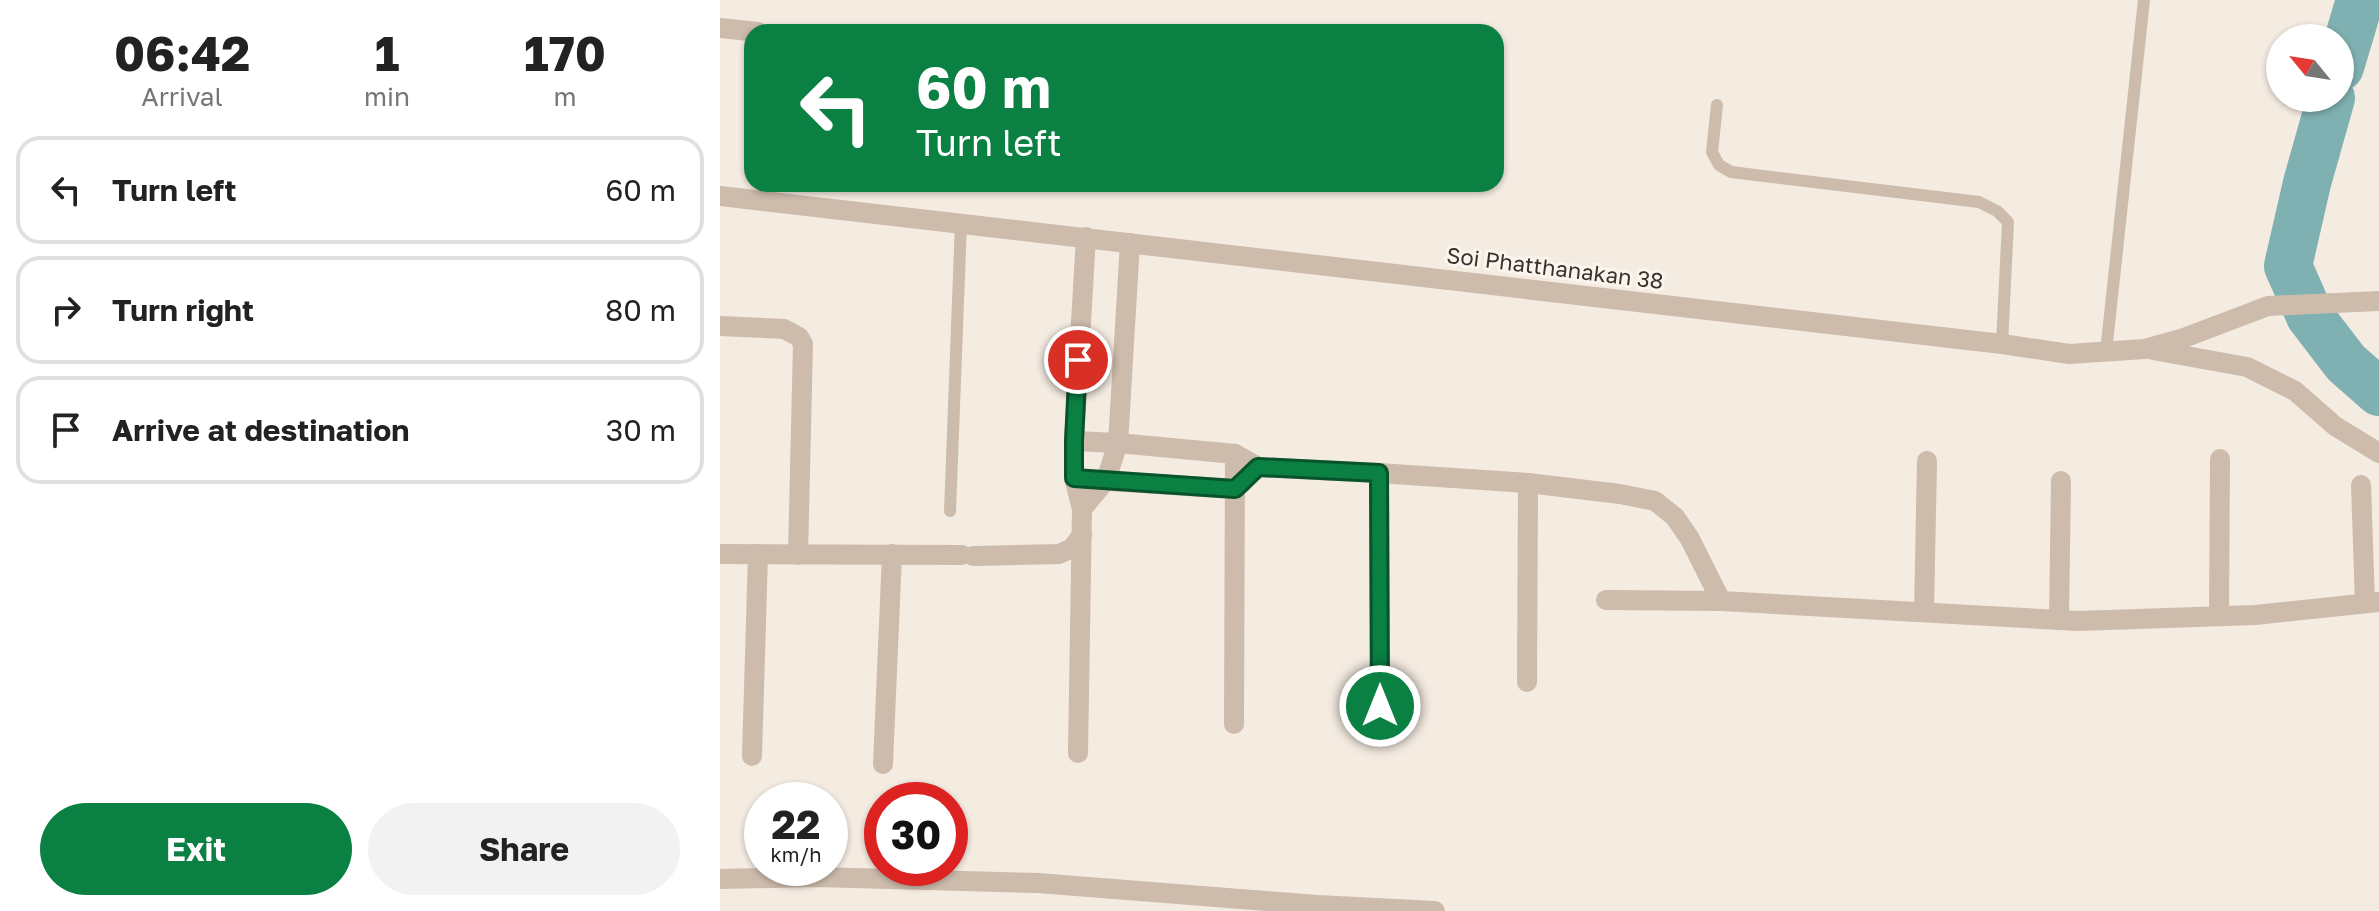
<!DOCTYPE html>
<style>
:root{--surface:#fff;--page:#f2f2f2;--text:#222;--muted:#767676;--line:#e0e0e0;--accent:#0b8043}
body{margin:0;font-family:"Golos Text",sans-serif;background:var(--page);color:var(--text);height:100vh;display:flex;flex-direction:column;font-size:30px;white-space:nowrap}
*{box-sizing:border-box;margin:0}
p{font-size:26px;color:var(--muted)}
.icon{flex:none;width:44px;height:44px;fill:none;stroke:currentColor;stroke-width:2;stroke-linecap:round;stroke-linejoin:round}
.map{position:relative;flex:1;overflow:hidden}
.sheet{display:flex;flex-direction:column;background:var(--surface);width:720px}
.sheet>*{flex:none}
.guide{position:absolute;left:24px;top:24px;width:760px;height:168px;border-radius:24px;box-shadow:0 2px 6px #0004;background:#0b8043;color:#fff;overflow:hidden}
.needle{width:52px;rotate:300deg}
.tools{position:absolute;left:1546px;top:24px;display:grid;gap:16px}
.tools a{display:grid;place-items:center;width:88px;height:88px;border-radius:50%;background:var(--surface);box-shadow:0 2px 6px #0004;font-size:40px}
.speed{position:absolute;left:24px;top:782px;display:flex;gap:16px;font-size:40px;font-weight:700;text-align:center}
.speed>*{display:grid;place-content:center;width:104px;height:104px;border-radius:50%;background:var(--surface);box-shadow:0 2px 6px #0004;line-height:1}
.speed small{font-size:20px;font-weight:400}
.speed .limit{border:12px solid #d22;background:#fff;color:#111}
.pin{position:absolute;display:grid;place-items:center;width:68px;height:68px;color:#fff;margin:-34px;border:4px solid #fff;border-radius:50%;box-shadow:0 2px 8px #0007}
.me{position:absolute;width:88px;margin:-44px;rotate:0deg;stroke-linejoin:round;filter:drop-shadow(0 0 6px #0008)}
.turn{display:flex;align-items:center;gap:28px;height:168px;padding:0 40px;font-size:36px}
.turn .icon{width:104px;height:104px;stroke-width:2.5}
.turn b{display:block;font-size:56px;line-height:68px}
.eta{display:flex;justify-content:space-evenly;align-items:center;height:136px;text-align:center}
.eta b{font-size:48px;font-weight:700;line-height:56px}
.button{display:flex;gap:16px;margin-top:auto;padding:16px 40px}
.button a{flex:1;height:92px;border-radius:48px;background:var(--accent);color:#fff;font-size:32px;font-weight:700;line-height:92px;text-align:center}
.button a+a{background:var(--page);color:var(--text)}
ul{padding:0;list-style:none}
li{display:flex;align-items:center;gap:24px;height:108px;margin:0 16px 12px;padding:0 24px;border:4px solid var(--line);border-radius:24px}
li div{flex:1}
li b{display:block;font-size:30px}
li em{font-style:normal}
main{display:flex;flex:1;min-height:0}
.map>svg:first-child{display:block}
</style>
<main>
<section class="sheet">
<div class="eta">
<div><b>06:42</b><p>Arrival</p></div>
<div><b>1</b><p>min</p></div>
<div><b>170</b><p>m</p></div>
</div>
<ul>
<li><svg class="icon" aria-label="left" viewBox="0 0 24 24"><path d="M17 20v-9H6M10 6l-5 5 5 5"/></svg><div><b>Turn left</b></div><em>60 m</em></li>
<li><svg class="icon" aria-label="right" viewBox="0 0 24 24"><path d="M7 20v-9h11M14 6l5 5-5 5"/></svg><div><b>Turn right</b></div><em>80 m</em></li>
<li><svg class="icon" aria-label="arrive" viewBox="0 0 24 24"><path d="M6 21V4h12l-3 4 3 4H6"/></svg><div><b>Arrive at destination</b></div><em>30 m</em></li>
</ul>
<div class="button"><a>Exit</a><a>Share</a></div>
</section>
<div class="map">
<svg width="1659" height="911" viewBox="0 0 1659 911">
<rect width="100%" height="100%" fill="#f4ebe1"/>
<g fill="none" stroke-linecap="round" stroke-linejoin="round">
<g stroke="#7fb0b2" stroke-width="48">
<path d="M1620 67 1640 0"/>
<path d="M1611 98 1587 183 1568 266 1590 316 1626 363 1659 392"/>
</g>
<g stroke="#cdbbac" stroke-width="12">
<path d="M997 105 992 152 999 165 1011 172 1259 202 1277 211 1288 222 1282 344"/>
<path d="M1386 352 1424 0"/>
<path d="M230 511 241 223"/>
</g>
<g stroke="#cdbbac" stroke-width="20">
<path d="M0 28 38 32"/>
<path d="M0 196 1282 344 1349 354 1425 349 1461 339 1548 306 1659 301"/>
<path d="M0 326 64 329 79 337 83 344 78 555"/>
<path d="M1433 350 1527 367 1575 391 1615 426 1659 453"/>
<path d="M354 441 398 443 515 454 538 467 659 473 808 483 900 494 935 501 955 517 970 539 1001 601 1358 621 1535 615 1659 602"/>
<path d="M659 473 660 706"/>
<path d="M375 480 515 489 524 481"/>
<path d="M1641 485 1645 603"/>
<path d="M362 509 386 480 398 443 410 243"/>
<path d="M0 554 242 555"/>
<path d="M253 556 339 554 352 548 362 535"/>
<path d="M886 600 1001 601"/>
<path d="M1204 612 1207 461"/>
<path d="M1499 616 1500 459"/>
<path d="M1339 620 1341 481"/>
<path d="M807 682 808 483"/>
<path d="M514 724 515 454"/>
<path d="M358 753 362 509 354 478V441L366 237"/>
<path d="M32 756 38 554"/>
<path d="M163 764 172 554"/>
<path d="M0 879 97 877 318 883 597 905 715 911"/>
</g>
</g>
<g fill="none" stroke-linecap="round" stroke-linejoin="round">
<defs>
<path id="route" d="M358 360 354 441V478L515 489 538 467 659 473 660 706"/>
</defs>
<use href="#route" stroke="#07532c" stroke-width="20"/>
<use href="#route" stroke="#0b8043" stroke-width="14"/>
</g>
<g text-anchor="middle" stroke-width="6" stroke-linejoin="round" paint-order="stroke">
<g font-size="22" fill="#3b302b" stroke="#fbf5ee">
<text transform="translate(835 268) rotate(7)" y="8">Soi Phatthanakan 38</text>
</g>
</g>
</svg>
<div class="tools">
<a><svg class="needle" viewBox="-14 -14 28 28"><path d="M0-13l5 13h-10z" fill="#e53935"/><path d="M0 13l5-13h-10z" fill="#767676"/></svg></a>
</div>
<div class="speed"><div>22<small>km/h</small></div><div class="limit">30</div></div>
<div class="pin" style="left:358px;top:360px;background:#d93025"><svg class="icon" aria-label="arrive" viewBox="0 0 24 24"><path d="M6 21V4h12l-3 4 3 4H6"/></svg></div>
<svg class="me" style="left:660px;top:706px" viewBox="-20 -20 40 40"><circle r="17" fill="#0b8043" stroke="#fff" stroke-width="3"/><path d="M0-11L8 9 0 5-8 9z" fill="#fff"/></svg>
<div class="guide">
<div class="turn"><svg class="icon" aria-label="left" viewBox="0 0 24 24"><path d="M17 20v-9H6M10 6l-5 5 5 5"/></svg><div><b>60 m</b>Turn left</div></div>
</div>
</div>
</main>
